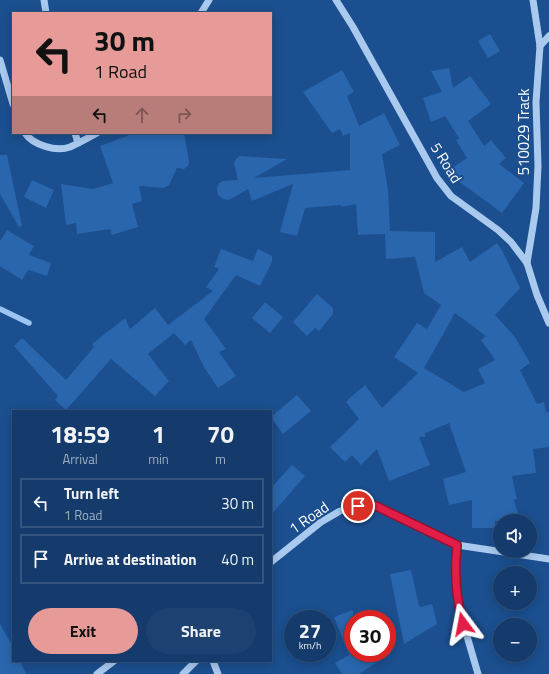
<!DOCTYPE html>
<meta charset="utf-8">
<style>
:root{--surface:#143b6b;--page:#1d4271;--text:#f1f3f6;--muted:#9dadc1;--line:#33557e;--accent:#e69b98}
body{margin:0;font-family:"Titillium Web",sans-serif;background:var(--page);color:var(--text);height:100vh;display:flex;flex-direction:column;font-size:15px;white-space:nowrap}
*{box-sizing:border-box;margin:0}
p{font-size:13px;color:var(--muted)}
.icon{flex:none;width:22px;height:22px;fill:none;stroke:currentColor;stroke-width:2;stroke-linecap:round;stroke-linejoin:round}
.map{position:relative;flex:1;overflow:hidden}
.side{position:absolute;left:12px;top:410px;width:260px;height:252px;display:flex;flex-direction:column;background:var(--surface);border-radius:0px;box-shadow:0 2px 10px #0003,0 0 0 1px var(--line)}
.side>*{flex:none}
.guide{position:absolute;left:12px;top:12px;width:260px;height:122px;border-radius:0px;box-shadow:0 2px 10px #0003,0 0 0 1px var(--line);background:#e69b98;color:#111;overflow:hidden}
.buttons{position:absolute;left:493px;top:514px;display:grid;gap:8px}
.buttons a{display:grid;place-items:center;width:44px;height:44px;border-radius:50%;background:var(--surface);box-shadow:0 2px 10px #0003,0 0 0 1px var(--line);font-size:20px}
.speed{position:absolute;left:284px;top:610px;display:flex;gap:8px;font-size:20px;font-weight:700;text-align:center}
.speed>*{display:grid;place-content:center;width:52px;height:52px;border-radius:50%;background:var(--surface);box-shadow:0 2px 10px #0003,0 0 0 1px var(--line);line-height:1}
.speed small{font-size:10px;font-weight:400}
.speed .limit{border:6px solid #d22;background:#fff;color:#111}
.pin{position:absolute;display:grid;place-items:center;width:34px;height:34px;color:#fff;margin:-17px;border:2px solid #fff;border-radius:50%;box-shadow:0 1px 4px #0007}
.me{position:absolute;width:44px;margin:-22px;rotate:347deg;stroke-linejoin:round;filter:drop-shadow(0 0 3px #0008)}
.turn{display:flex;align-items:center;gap:14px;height:84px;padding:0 16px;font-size:18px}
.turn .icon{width:52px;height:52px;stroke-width:2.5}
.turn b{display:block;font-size:28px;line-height:34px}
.lanes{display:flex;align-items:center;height:38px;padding:0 16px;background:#0003;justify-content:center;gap:20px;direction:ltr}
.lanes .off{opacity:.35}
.eta{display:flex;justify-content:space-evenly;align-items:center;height:68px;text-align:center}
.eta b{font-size:24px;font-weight:700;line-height:28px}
.action{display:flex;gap:8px;margin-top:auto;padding:8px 16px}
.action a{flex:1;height:46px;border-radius:24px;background:var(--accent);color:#111;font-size:16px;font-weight:700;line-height:46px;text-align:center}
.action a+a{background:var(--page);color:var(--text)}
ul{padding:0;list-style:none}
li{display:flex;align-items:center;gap:12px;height:50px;margin:0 8px 6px;padding:0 8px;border:2px solid var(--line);border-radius:0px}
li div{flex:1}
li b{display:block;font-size:15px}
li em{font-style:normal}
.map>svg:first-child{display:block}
</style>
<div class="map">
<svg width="549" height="674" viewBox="0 0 549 674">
<rect width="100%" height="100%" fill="#1b4f8f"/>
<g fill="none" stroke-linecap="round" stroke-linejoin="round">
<path stroke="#9cc4f0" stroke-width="5.5" d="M0 309 29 323"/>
</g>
<g fill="#2a66ad" fill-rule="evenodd">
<path d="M490 34 500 51 488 58 478 41Z"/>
<path d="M449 68 453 88 470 76 491 104 468 121 484 146 491 140 506 158 499 164 524 183 502 213 446 172 467 158 456 140 459 138 445 116 431 122 423 98 442 92 431 71Z"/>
<path d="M342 70 354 92 347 96 359 126 384 113 400 145 382 154 388 190 390 231 435 232V262L462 247 470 262 497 243 503 252 520 288 495 315 515 337 530 363 520 370 537 404 544 402 546 412H549V447L533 449 536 473 512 476 517 499 514 500 520 521H495V528H472V500L449 505 443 479 466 472 449 423 425 433V437H419L430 465 389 481 377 449 361 465 352 455 345 462 330 447 359 419 346 402 353 395 365 385 382 408 418 373 394 357 417 323 427 329 441 305 424 293 415 257 386 259 385 234 358 235 356 204 341 207V205L305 208 297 236 280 232 293 184 252 201 248 189 229 200 223 199 218 195 217 189 219 183 223 181 238 180 234 163 236 159 240 156 287 159 254 178 350 170V133L343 136 340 129 332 133 303 92ZM455 313 486 336 481 340 495 360 478 369 485 383 464 392 424 368Z"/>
<path d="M135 133H184L189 162 188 166 184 169 177 168 169 185 164 188 139 186 142 201 132 204 138 227 112 235 110 229 77 234 76 223 66 225 61 184 93 189 113 183 100 146Z"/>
<path d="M0 155H7L22 226 19 227 0 194Z"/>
<path d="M32 180 54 190 46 208 24 197Z"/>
<path d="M7 230 34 246 29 255 51 263 47 276 28 270 22 280 0 266V241Z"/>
<path d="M221 249 253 261 258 249 272 256V262L260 286 236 275 204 319 226 349 219 352 236 376 218 388 204 367 191 340 185 345 174 333 148 354 169 381 155 396 111 359 66 410 55 400 58 396 14 346 22 338 66 380 94 347 92 344 125 318 130 329 155 308 168 325 213 291 206 287 219 269 214 267Z"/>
<path d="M317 294 333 308V314L319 331 315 328 307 336 293 322Z"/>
<path d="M265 302 283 317 270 333 252 318Z"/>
<path d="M297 395 311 411 283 434 271 417Z"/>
<path d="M292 465 305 476 271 515V488Z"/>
<path d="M411 570 419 606H420L421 607 432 604 437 624 404 644 390 574Z"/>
<path d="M353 610V653H391L359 674H342L335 663 349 655 334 617Z"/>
<path d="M0 624 13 647V661H20L26 674H0Z"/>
</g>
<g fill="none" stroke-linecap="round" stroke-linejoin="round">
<g stroke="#a9c9ee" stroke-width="7">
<path d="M44 0 46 13"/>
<path d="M336 0 353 27 437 178 451 196 498 230 511 242 527 263 537 295 549 323"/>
<path d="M201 13 209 0"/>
<path d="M540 46 549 36"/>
<path d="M0 60 13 104"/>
<path d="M25 133C33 145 56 152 70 147 79 143 88 138 97 133"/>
<path d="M75 133 78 143"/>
<path d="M527 263 536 208 538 166 536 102 540 46 533 0"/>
<path d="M457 545 455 566 460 612 478 674"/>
<path d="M271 562 321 522 340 511 358 506H376L457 545 549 559"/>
<path d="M213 661 218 674"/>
<path d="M97 674 114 661"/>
<path d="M183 674 196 661"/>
</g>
</g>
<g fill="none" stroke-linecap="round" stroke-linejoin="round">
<defs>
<path id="route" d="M358 506H376L457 545C454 572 456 598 463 624"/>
</defs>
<use href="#route" stroke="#92132f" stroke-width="10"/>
<use href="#route" stroke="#e11d48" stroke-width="7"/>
</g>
<g text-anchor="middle" stroke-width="4" stroke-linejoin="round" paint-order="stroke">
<g font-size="15" fill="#fff" stroke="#1b4f8f">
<text transform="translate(524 132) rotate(-90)" y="5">510029 Track</text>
<text transform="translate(446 163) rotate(58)" y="5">5 Road</text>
<text transform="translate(309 518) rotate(-35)" y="5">1 Road</text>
</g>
</g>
</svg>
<div class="buttons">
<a><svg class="icon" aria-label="sound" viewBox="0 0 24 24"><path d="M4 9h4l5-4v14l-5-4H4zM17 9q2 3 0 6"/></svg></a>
<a>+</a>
<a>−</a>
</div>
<div class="speed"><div>27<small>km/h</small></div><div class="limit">30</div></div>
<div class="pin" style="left:358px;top:506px;background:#d93025"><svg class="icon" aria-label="arrive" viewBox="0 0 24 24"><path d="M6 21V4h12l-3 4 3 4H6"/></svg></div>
<svg class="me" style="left:463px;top:624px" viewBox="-20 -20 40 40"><path d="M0-17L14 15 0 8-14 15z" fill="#e11d48" stroke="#fff" stroke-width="4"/></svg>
<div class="guide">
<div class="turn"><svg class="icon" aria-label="left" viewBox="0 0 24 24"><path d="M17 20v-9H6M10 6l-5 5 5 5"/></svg><div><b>30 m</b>1 Road</div></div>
<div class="lanes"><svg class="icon" aria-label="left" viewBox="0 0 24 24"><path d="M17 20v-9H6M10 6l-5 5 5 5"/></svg><svg class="icon off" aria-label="ahead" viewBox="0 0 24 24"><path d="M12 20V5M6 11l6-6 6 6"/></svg><svg class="icon off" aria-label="right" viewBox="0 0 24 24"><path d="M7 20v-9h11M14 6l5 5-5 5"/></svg></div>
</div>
<section class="side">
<div class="eta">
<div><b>18:59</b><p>Arrival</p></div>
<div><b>1</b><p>min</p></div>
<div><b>70</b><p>m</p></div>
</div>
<ul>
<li><svg class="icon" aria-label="left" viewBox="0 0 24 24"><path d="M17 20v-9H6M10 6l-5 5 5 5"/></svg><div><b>Turn left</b><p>1 Road</p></div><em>30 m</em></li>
<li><svg class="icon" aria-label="arrive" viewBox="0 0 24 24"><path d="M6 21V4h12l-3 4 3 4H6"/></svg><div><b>Arrive at destination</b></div><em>40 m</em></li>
</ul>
<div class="action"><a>Exit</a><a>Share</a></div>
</section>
</div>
